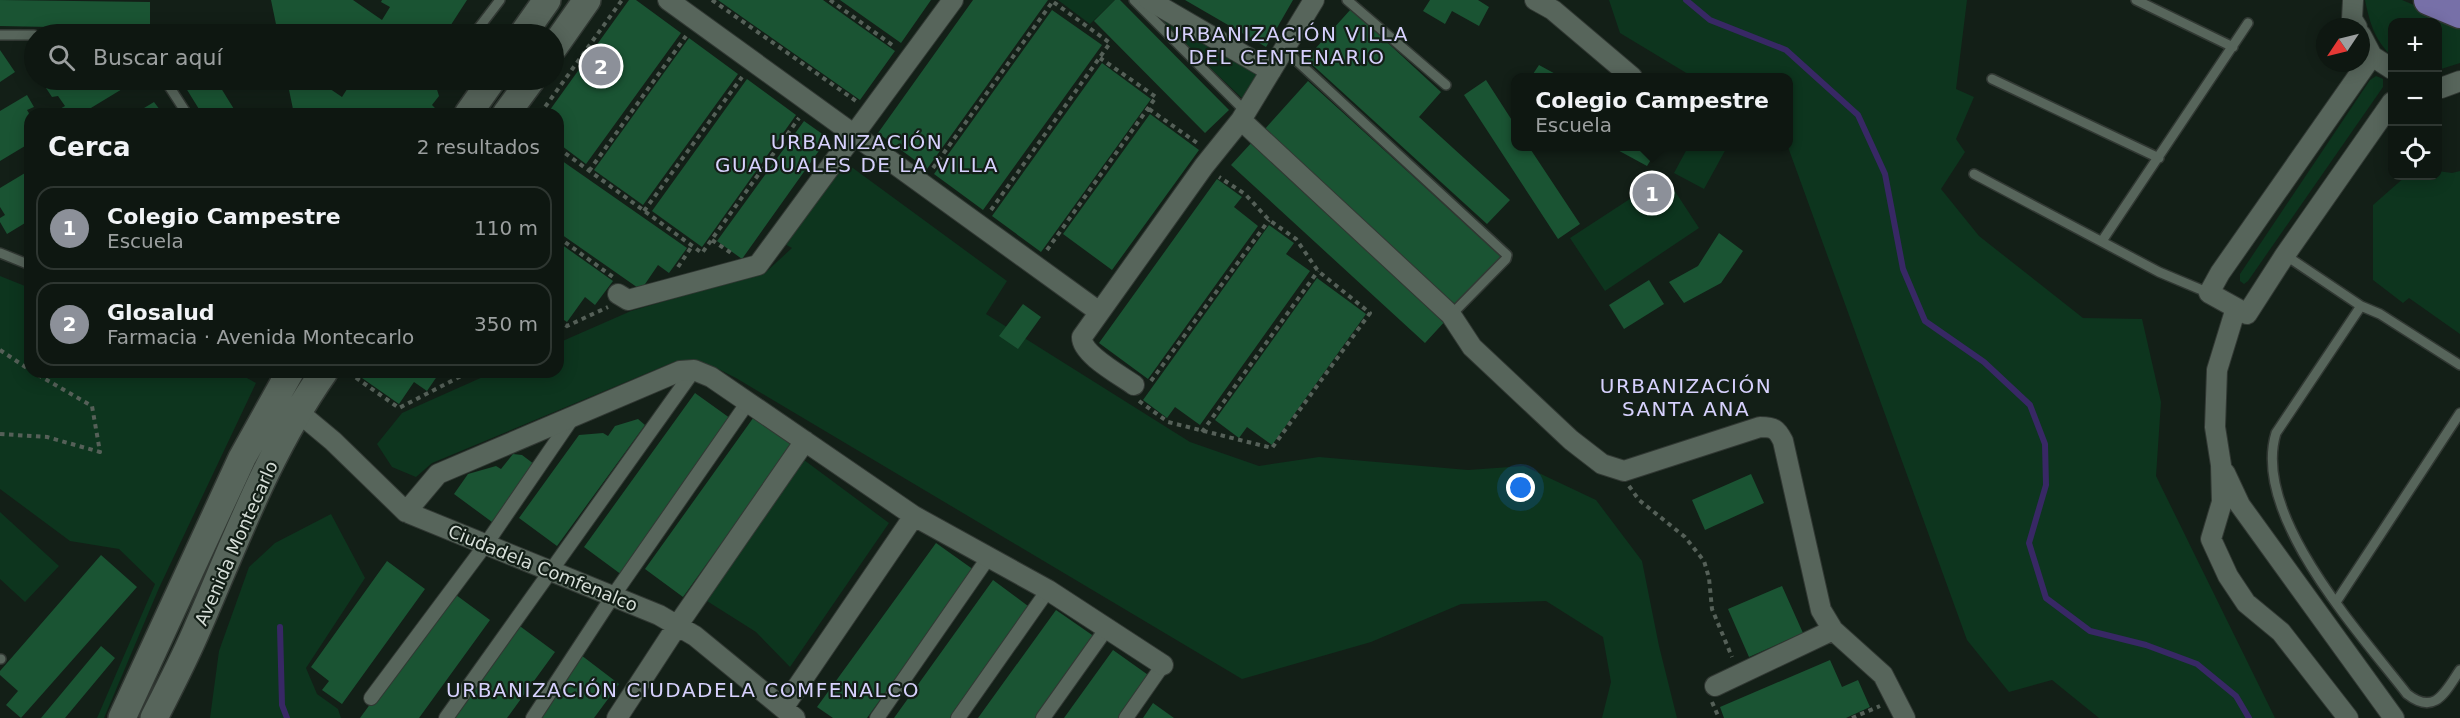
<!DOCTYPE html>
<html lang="es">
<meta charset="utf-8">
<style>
body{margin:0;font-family:"DejaVu Sans",sans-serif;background:#1c241f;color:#f1f3f6}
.controls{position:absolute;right:18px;top:18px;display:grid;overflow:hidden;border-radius:12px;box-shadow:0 3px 15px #0003}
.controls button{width:54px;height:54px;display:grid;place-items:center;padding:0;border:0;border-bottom:2px solid #2e3631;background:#0e1711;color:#f1f3f6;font:30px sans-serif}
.compass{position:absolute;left:2316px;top:18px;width:54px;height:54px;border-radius:50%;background:#0e1711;box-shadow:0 3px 15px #0003;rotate:235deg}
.you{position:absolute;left:1521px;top:488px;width:21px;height:21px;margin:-15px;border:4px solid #fff;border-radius:50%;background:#1a73e8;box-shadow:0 0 0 9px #1a73e833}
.badge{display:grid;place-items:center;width:39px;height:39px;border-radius:50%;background:#8c9099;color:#fff;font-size:20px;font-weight:700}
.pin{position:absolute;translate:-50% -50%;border:3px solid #fff;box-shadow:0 2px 6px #0006}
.popup{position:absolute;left:1511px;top:73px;width:282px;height:78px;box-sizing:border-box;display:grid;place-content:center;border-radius:12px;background:#0e1711;filter:drop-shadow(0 2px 4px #0005);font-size:20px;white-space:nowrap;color:#9b9f9f}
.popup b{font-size:22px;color:#f1f3f6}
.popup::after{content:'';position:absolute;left:50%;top:100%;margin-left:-12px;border:12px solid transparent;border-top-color:#0e1711}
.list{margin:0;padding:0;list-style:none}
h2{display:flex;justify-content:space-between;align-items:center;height:78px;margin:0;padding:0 24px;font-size:26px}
h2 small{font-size:20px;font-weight:400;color:#9b9f9f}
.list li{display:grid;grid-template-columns:39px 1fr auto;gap:18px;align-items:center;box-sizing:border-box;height:84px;margin:0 12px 12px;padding:0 12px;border:2px solid #2e3631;border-radius:18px}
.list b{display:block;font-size:22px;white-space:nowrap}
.list p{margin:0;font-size:20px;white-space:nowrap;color:#9b9f9f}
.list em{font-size:20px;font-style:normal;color:#9b9f9f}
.icon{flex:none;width:33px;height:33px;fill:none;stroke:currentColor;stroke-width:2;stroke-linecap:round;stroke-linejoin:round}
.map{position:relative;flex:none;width:2460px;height:718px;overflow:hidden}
.search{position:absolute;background:#0e1711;box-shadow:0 3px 15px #0003;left:24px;top:24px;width:540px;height:66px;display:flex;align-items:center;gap:15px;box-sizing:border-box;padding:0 21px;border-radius:33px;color:#9b9f9f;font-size:22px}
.panel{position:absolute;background:#0e1711;box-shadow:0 3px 15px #0003;left:24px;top:108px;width:540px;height:270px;border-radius:18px}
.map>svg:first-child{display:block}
.green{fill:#0d351e}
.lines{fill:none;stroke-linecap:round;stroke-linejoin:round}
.stream{stroke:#382865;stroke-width:6}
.building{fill:#1a5433}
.service-casing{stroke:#313833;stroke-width:12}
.pedestrian-casing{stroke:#313833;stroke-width:16}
.minor-casing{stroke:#313833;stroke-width:22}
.secondary-casing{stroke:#313833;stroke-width:30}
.primary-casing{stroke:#313833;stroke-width:33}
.path{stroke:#556058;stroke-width:4;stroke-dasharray:4.5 4.5;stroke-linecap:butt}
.service{stroke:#57655b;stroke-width:9}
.pedestrian{stroke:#57655b;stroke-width:14}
.minor{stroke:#57655b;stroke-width:20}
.secondary{stroke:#57655b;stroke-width:27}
.primary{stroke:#7770a8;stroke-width:30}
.labels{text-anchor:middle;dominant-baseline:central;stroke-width:4.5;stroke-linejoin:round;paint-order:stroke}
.street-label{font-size:18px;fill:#d7dfd9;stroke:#131f17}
.neighbourhood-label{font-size:20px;letter-spacing:1.5px;fill:#d7d1fd;stroke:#131f17}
</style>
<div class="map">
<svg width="2460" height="718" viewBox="0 0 2460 718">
<rect width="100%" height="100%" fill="#131f17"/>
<path class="green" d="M1058 0H1115L1090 24Z
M1609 0H1967L1956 89 1974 97 1956 139 1965 152 1941 189 1979 236 2083 318 2142 319 2161 402 2156 476 2275 718H2099L2052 680 2009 692 1967 640 1788 147V77H1693L1620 33Z
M2365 0H2402L2460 24V63L2438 70V22H2392V57C2374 38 2370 24 2365 0Z
M1163 18 1258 75 1243 99 1161 21Z
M2376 76 2383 79V87L2248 281 2244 284 2240 281V274L2370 80Z
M1688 147H1727L1704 189 1674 173Z
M842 160 1007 281 986 314 1190 442 1259 466 1319 457 1468 470 1524 466 1596 500 1642 561 1659 646 1677 718H1602L1611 682 1603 637 1546 601 1461 604 1371 642 1242 679 736 378C714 366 701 360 676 361L432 463 416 477 392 467 377 444 402 413 494 372H558V343L631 311 766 272 792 248 781 242Z
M2438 171 2452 173 2460 171V334L2409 298 2403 303 2373 280V205L2406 176H2438Z
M1665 176 1699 228 1605 291 1570 238Z
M0 276 30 288V372H236L256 383 159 588 104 718H97L155 584 119 549 70 541 0 489Z
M800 457 889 523 790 667 756 632 707 601Z
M0 512 59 566 25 602 0 579Z
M331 514 365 578 306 668 317 694 338 709 341 718H210L219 651 249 567 275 543Z"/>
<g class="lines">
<path class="stream" d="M1686 0 1710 20 1786 50 1858 115 1885 174 1903 269 1925 321 1984 362 2030 405 2045 444 2046 485 2029 543 2046 598 2090 631 2146 645 2197 664 2236 696 2249 718
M280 627 282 705 287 718"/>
</g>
<path class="building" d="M0 0 150 2V29L0 26Z
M271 0H353L382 20 390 7 381 2 382 0H467L445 34H278Z
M629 0H636L681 33 586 164 558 143V114H547Z
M718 0H823L895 51 860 100Z
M840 0H931L901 43Z
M973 0H1048L927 169 878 133Z
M1115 0H1120L1229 110 1205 133 1094 21Z
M1185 0H1293L1266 47Z
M1430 0H1478L1489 7 1479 26 1452 11 1445 24 1423 11Z
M1351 9 1441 92 1419 117 1510 200 1487 224 1306 59Z
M1052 10 1102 45 983 210 934 174Z
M169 24 173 30 182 24 188 34H164L161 29Z
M689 38 738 74 643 205 594 170Z
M0 50 15 72 0 82Z
M1102 63 1151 99 1041 252 992 216Z
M1539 65 1561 77H1531Z
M747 79 796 115 702 247 652 211Z
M60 80H137L81 114H60L58 110 65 106 58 96 52 97 46 88Z
M181 80H216L237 114H202Z
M317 80 342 97 349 86 339 80H434L439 96 432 105 435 108 431 114H294L288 85Z
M1486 80 1515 125V147H1529L1580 224 1558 239 1464 95Z
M1308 81 1503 258 1458 307 1264 130Z
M27 95 34 107 27 110 30 115V143L0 161V111Z
M154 102 160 110 154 114H134Z
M1150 114 1199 150 1112 270 1063 234Z
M804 121 828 138 742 259 717 241Z
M1253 141 1448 318 1425 343 1231 165Z
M1612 147H1659L1647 166Z
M558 158 687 248 669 273 658 265 641 290 558 232Z
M30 170V220L7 234 0 222V218L5 215 0 207V188Z
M1217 179 1242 197 1234 207 1258 226 1148 379 1099 343Z
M1269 225 1294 243 1286 254 1310 271 1200 425 1175 407 1167 418 1143 400Z
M1719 233 1743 251 1721 283 1684 303 1669 282 1698 266Z
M558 242 613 281 595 305 585 297 567 322 558 316Z
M1317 278 1366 314 1272 445 1247 427 1239 438 1215 420Z
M1649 280 1664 304 1624 329 1609 305Z
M1023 304 1041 317 1018 349 999 336Z
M366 372H440L427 391 414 382 399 404 362 378Z
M695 393 734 421 622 575 584 547Z
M756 414 794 442 683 597 645 569Z
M638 419 645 425 557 546 519 518 579 435 603 433 608 436 615 426Z
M513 454 522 455 534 464 492 522 454 494 468 474 496 466 501 469Z
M1751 474 1764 503 1705 530 1692 500Z
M936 543 974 570 867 718H833L817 707Z
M101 555 137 587 21 718 6 705 18 691 0 675V671Z
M387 561 425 589 342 704 322 690 329 681 311 667Z
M993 580 1032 609 952 718H894Z
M1782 586 1803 633 1749 657 1728 609Z
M452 592 490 620 419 718H360Z
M1056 610 1095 637 1037 718H978Z
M517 624 555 652 507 718H449Z
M101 646 115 658 65 718H41Z
M1113 650 1151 677 1122 718H1064Z
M581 655 619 684 594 718H536Z
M1830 660 1842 687 1858 680 1870 707 1846 718H1724L1720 707Z
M1153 703 1174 718H1143Z"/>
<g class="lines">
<g class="service-casing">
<path id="service" d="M1134 0 1246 112
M1347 0 1446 85
M2136 0 2233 47
M474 34 500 0
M0 35H34
M1284 49 1507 255 1506 259 1451 315
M1992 79 2159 158
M165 80 187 114
M1974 174 2159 272 2209 293
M2102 241 2248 23
M0 253 30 265
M2285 255 2361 306 2380 314 2460 365
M2361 306 2276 433C2251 515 2359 632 2407 694 2435 716 2445 692 2460 670
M2336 602 2460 413
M0 659H1"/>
</g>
<g class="pedestrian-casing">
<path id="pedestrian" d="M371 698 486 544 573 417
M446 718 694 370
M533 718 613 596 748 402
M877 718 988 558
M958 718 1048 590
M1043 718 1107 628
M1126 718 1163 665"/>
</g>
<g class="minor-casing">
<path id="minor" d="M668 0 1098 311
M1149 0 1271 71
M1535 0 1553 10 1632 77
M2353 0 2352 19 2357 27
M2361 35 2372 56 2392 69
M2372 56 2220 273 2209 293 2247 314 2285 255 2392 102
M2438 87 2441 88 2460 81
M1241 120 1451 315 1472 347 1571 440 1602 464 1624 471 1760 427C1774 427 1777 429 1783 441L1821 610 1833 630 1883 675 1905 718
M618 294 628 300 758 265 953 0
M2236 308 2217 370 2215 427 2221 465 2222 502 2211 539 2228 576 2246 603 2281 632 2348 718
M1134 385C1120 375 1081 354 1082 337L1204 166 1241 120 1314 0
M297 411 333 441 406 512 659 615 695 636 795 718
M2225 473 2240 505 2394 718
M406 512 438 474 680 371 694 370 711 377 914 516 1048 590 1163 665
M1715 686 1833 630
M783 708 914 516
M617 718 677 626 805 441"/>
</g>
<g class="secondary-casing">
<path id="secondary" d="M523 34 547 0
M554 47 587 0
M468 114 492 80
M506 114 531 80
M122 718 242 458 290 372
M154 718C169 688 185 658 198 627 236 540 269 450 324 372"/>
</g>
<g class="primary-casing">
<path id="primary" d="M2429 0 2460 13"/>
</g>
<path class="path" d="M712 0 856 101
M830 0 895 47
M1149 109 1200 145
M540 114 622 0
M558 148 702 253 799 118
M933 168 1053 1
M589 171 686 36
M991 210 1110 43 1052 1
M644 211 742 77
M558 237 613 277
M712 240 731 253
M1047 250 1156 97 1100 58
M678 267 692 246
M558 320 567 326 608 307
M558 331 567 326
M0 350 30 370
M355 372 352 375 399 408 469 372
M1151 381 1269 220
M1139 401 1168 422 1272 448 1370 313 1318 271 1296 239 1269 220 1245 194 1219 177
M1202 432 1318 271
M0 434 47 437 100 452 92 406 33 372
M1629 486 1639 500 1685 537 1704 561 1709 578 1712 609 1732 657
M1712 702 1719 718
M1852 718 1880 706"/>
<use href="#service" class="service"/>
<use href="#pedestrian" class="pedestrian"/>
<use href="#minor" class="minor"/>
<use href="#secondary" class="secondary"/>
<use href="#primary" class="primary"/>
</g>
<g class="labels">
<g class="street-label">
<text transform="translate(236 543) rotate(-66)">Avenida Montecarlo</text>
<text transform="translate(543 568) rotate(22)">Ciudadela Comfenalco</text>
</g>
<g class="neighbourhood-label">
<text x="1287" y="34">URBANIZACIÓN VILLA<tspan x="1287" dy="23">DEL CENTENARIO</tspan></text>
<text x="857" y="142">URBANIZACIÓN<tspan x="857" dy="23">GUADUALES DE LA VILLA</tspan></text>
<text x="1686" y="386">URBANIZACIÓN<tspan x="1686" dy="23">SANTA ANA</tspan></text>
<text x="683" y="690">URBANIZACIÓN CIUDADELA COMFENALCO</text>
</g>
</g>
</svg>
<div class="controls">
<button>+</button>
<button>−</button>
<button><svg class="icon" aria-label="locate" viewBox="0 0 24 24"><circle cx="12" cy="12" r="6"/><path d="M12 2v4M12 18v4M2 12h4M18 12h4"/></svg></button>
</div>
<svg class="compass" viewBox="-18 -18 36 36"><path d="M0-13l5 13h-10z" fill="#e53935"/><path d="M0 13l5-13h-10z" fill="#9b9f9f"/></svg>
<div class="you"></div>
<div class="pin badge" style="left:1652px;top:193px">1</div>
<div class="popup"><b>Colegio Campestre</b>Escuela</div>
<div class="pin badge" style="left:601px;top:66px">2</div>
<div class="search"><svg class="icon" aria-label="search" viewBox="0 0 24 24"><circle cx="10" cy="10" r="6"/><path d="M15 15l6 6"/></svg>Buscar aquí</div>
<section class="panel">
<h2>Cerca<small>2 resultados</small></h2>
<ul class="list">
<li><span class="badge">1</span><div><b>Colegio Campestre</b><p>Escuela</p></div><em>110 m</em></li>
<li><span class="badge">2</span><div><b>Glosalud</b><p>Farmacia · Avenida Montecarlo</p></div><em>350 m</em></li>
</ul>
</section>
</div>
